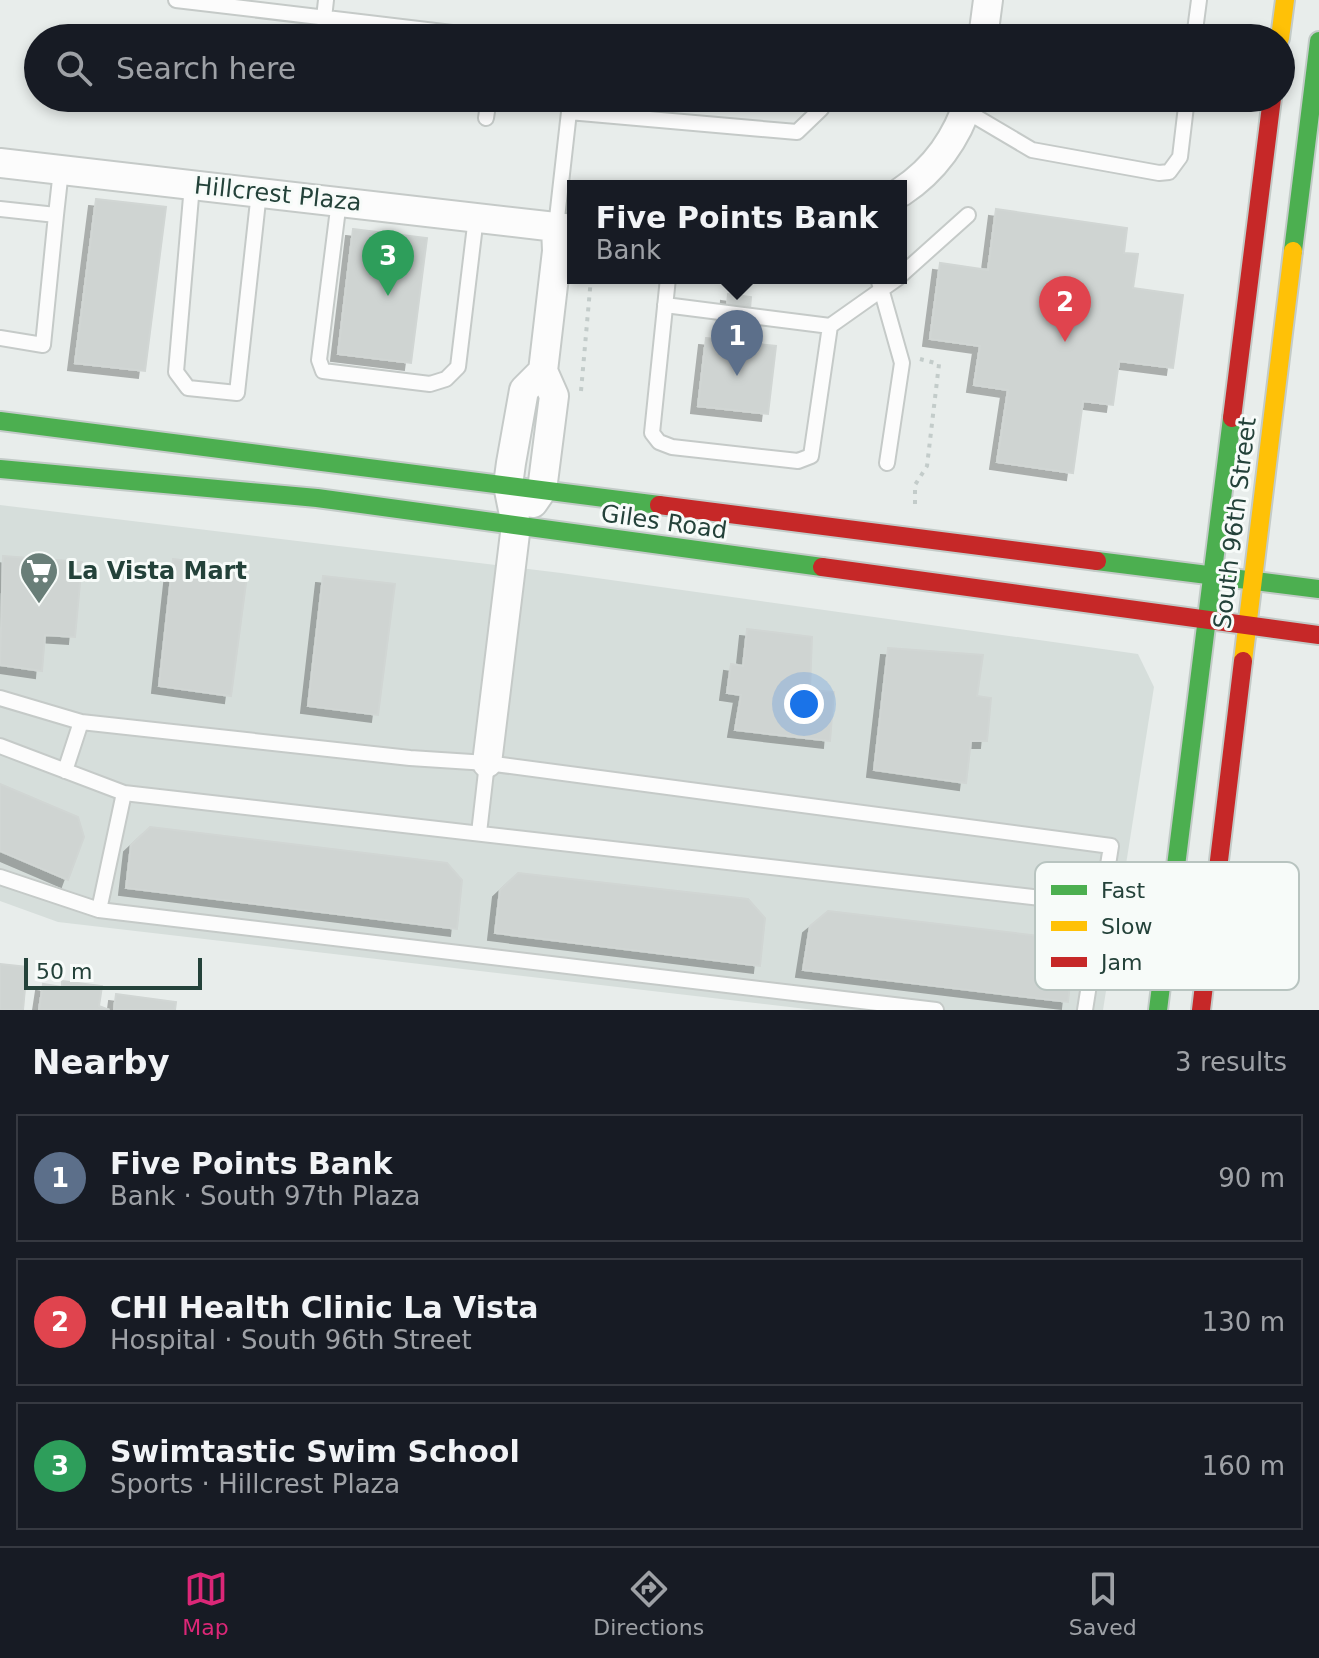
<!DOCTYPE html>
<meta charset="utf-8">
<style>
body{margin:0;font-family:"DejaVu Sans",sans-serif;background:#20242c;color:#f1f3f6}
.scale{position:absolute;left:24px;bottom:20px;width:178px;box-sizing:border-box;padding-left:8px;border:4px solid #24423a;border-top:0;font-size:22px;line-height:28px;white-space:nowrap;color:#24423a;-webkit-text-stroke:6px #f7fbf9;paint-order:stroke}
.you{position:absolute;left:804px;top:704px;width:28px;height:28px;margin:-20px;border:6px solid #fff;border-radius:50%;background:#1a73e8;box-shadow:0 0 0 12px #1a73e833}
.badge{display:grid;place-items:center;width:52px;height:52px;border-radius:50%;background:#db2777;color:#fff;font-size:26px;font-weight:700}
.pin{position:absolute;translate:-50% -66px;filter:drop-shadow(0 2px 4px #0008)}
.pin::after{content:'';position:absolute;top:42px;width:28px;height:24px;background:inherit;clip-path:polygon(0 0,100% 0,50% 100%)}
.popup{position:absolute;left:567px;top:180px;width:340px;height:104px;box-sizing:border-box;display:grid;place-content:center;border-radius:0px;background:#171b24;filter:drop-shadow(0 2px 6px #0005);font-size:26px;white-space:nowrap;color:#9ea1a6}
.popup b{font-size:30px;color:#f1f3f6}
.popup::after{content:'';position:absolute;left:50%;top:100%;margin-left:-16px;border:16px solid transparent;border-top-color:#171b24}
.list{margin:0;padding:0;list-style:none}
h2{display:flex;justify-content:space-between;align-items:center;height:104px;margin:0;padding:0 32px;font-size:34px}
h2 small{font-size:26px;font-weight:400;color:#9ea1a6}
.list li{display:grid;grid-template-columns:52px 1fr auto;gap:24px;align-items:center;box-sizing:border-box;height:128px;margin:0 16px 16px;padding:0 16px;border:2px solid #363941;border-radius:0px}
.list b{display:block;font-size:30px;white-space:nowrap}
.list p{margin:0;font-size:26px;white-space:nowrap;color:#9ea1a6}
.list em{font-size:26px;font-style:normal;color:#9ea1a6}
.icon{flex:none;width:44px;height:44px;fill:none;stroke:currentColor;stroke-width:2;stroke-linecap:round;stroke-linejoin:round}
.map{position:relative;flex:none;width:1319px;height:1010px;overflow:hidden}
.search{position:absolute;background:#171b24;box-shadow:0 4px 12px #0003;left:24px;right:24px;top:24px;height:88px;display:flex;align-items:center;gap:20px;box-sizing:border-box;padding:0 28px;border-radius:44px;color:#9ea1a6;font-size:30px}
.sheet{height:536px;background:#171b24}
nav{display:flex;justify-content:space-around;align-items:center;box-sizing:border-box;height:112px;border-top:2px solid #363941;background:#171b24;font-size:22px;color:#9ea1a6}
nav a{display:grid;justify-items:center;gap:4px}
nav .on{color:#db2777}
.map>svg:first-child{display:block}
.built{fill:#d6dedb}
.building{fill:#cfd4d2;stroke:#d1d6d4;stroke-width:2;filter:url(#shadow)}
.lines{fill:none;stroke-linecap:round;stroke-linejoin:round}
.lane-casing{stroke:#c5cac8;stroke-width:18}
.street-casing{stroke:#c5cac8;stroke-width:32}
.fast-casing{stroke:#c3cbc8;stroke-width:22}
.slow-casing{stroke:#c3cbc8;stroke-width:22}
.jam-casing{stroke:#c3cbc8;stroke-width:22}
.path{stroke:#c3ccca;stroke-width:4;stroke-dasharray:4 6;stroke-linecap:butt}
.lane{stroke:#fcfcfc;stroke-width:14}
.street{stroke:#fcfcfc;stroke-width:28}
.fast{stroke:#4caf50;stroke-width:18}
.slow{stroke:#ffc107;stroke-width:18}
.jam{stroke:#c62828;stroke-width:18}
.labels{text-anchor:middle;dominant-baseline:central;stroke-width:6;stroke-linejoin:round;paint-order:stroke}
.street-label{font-size:24px;fill:#24423a;stroke:#f7fbf9}
.poi-label{font-size:24px;font-weight:bold;fill:#24423a;stroke:#f7fbf9;text-anchor:start}
.key{fill:#f7fbf9;stroke:#b8c4c0;stroke-width:2}
.key-label{font-size:22px;fill:#24423a}
</style>
<div class="map">
<svg width="1319" height="1010" viewBox="0 0 1319 1010">
<defs>
<filter id="shadow"><feDropShadow dx="-7" dy="7" stdDeviation="0" flood-color="#0004"/></filter>
</defs>
<rect width="100%" height="100%" fill="#e8edeb"/>
<path class="built" d="M0 505 561 573 1138 654 1154 687 1103 1010H815L58 922 0 901Z"/>
<path class="building" d="M96 199 166 207 145 371 75 363Z
M996 209 1127 228 1124 253 1138 254 1133 288 1183 295 1173 368 1119 361 1113 405 1083 401 1073 473 997 462 1008 390 974 385 980 346 930 339 940 263 988 270Z
M353 229 427 238 411 363 338 354Z
M728 294 751 297 747 344 724 341Z
M706 338 776 346 768 414 698 406Z
M3 556 82 562 75 637 45 635 42 671 0 665Z
M173 559 248 568 231 696 159 686Z
M323 576 395 584 378 715 308 706Z
M747 629 812 637 810 690 834 692 830 741 735 730 741 695 727 693 731 664 743 666Z
M888 648 983 655 977 696 991 698 987 741H971L966 783 874 770Z
M0 784 78 817 84 837 68 880 0 851Z
M150 827 447 863 462 880 457 929 126 888 131 845Z
M518 873 748 899 765 918 760 966 495 933 500 890Z
M828 911 1057 938 1073 957 1068 1002 803 970 810 926Z
M0 964 27 967 23 1010H0Z
M62 981 102 986 99 1006 109 1010H39L43 984 62 987Z
M116 994 176 1002 175 1010H114Z"/>
<g class="lines">
<g class="lane-casing">
<path id="lane" d="M176 0 494 38
M324 18 326 0
M1194 38 1199 0
M571 98 569 112 797 132 821 109V98
M966 111 1032 150 1159 173 1169 172 1180 157 1187 98
M486 118 489 98
M192 185 176 372 188 388 237 393 259 192
M339 201 319 360 323 371 430 384 446 379 458 367 476 217
M0 209 56 215 61 170
M556 227 569 112
M901 275 968 215
M668 278 652 433 659 442 672 447 798 461 811 456 830 326
M878 278 902 363 887 463
M665 305 830 326 898 278
M0 338 43 345 56 215
M0 698 81 722 410 758 487 763 1111 846 1085 1010
M0 746 124 793 1102 905
M65 771 81 722
M479 833 487 763
M0 877 99 910 936 1010
M99 910 124 793"/>
</g>
<g class="street-casing">
<path id="street" d="M983 38 988 0
M0 163 573 229
M901 192C936 169 957 138 970 98
M533 503 542 490 554 396 543 371 557 251 556 227
M487 763 516 525 508 485 511 463 524 390 543 371"/>
</g>
<g class="fast-casing">
<path id="fast" d="M1293 251 1319 41
M0 421 659 505
M0 469 317 498 822 567
M1097 561 1319 589
M1158 1010 1232 418"/>
</g>
<g class="slow-casing">
<path id="slow" d="M1280 38 1285 0
M1243 661 1293 251"/>
</g>
<g class="jam-casing">
<path id="jam" d="M1232 418 1272 98
M659 505 1097 561
M822 567 1319 635
M1201 1010 1243 661"/>
</g>
<path class="path" d="M581 391 591 278
M915 504V485L927 466 939 364 920 359"/>
<use href="#lane" class="lane"/>
<use href="#street" class="street"/>
<use href="#fast" class="fast"/>
<use href="#slow" class="slow"/>
<use href="#jam" class="jam"/>
</g>
<defs>
<g id="supermarket-pin" transform="scale(2)"><path d="M0 17L-7.5 6A9.5 9.5 0 1 1 7.5 6Z" fill="#697e78" stroke="#f7fbf9"/><path d="M-6-5.5h2.5l.6 2H6L4.5 2H-2.5L-4.4-4H-6ZM-1.5 3.2a1.3 1.3 0 1 0 .1 0ZM3 3.2a1.3 1.3 0 1 0 .1 0Z" fill="#fff"/></g>
</defs>
<g fill-rule="evenodd">
<use href="#supermarket-pin" x="39" y="571"/>
</g>
<g class="labels">
<g class="street-label">
<text transform="translate(278 194) rotate(6)">Hillcrest Plaza</text>
<text transform="translate(664 522) rotate(8)">Giles Road</text>
<text transform="translate(1235 523) rotate(-83)">South 96th Street</text>
</g>
<g class="poi-label">
<text x="67" y="571">La Vista Mart</text>
</g>
</g>
<rect x="1035" y="862" width="264" height="128" rx="12" class="key"/>
<rect x="1051" y="885" width="36" height="10" fill="#4caf50"/>
<rect x="1051" y="921" width="36" height="10" fill="#ffc107"/>
<rect x="1051" y="957" width="36" height="10" fill="#c62828"/>
<g class="key-label">
<text x="1101" y="898">Fast</text>
<text x="1101" y="934">Slow</text>
<text x="1101" y="970">Jam</text>
</g>
</svg>
<div class="scale">50 m</div>
<div class="you"></div>
<div class="pin badge" style="left:737px;top:376px;background:#5c6f8a">1</div>
<div class="popup"><b>Five Points Bank</b>Bank</div>
<div class="pin badge" style="left:1065px;top:342px;background:#e0444e">2</div>
<div class="pin badge" style="left:388px;top:296px;background:#2e9e5b">3</div>
<div class="search"><svg class="icon" aria-label="search" viewBox="0 0 24 24"><circle cx="10" cy="10" r="6"/><path d="M15 15l6 6"/></svg>Search here</div>
</div>
<section class="sheet">
<h2>Nearby<small>3 results</small></h2>
<ul class="list">
<li><span class="badge" style="background:#5c6f8a">1</span><div><b>Five Points Bank</b><p>Bank · South 97th Plaza</p></div><em>90 m</em></li>
<li><span class="badge" style="background:#e0444e">2</span><div><b>CHI Health Clinic La Vista</b><p>Hospital · South 96th Street</p></div><em>130 m</em></li>
<li><span class="badge" style="background:#2e9e5b">3</span><div><b>Swimtastic Swim School</b><p>Sports · Hillcrest Plaza</p></div><em>160 m</em></li>
</ul>
</section>
<nav>
<a class="on"><svg class="icon" aria-label="map" viewBox="0 0 24 24"><path d="M3 6l6-2 6 2 6-2v14l-6 2-6-2-6 2zM9 4v14M15 6v14"/></svg>Map</a>
<a><svg class="icon" aria-label="directions" viewBox="0 0 24 24"><path d="M12 3l9 9-9 9-9-9zM9 14v-3h6M13 9l2 2-2 2"/></svg>Directions</a>
<a><svg class="icon" aria-label="saved" viewBox="0 0 24 24"><path d="M7 4h10v16l-5-4-5 4z"/></svg>Saved</a>
</nav>
